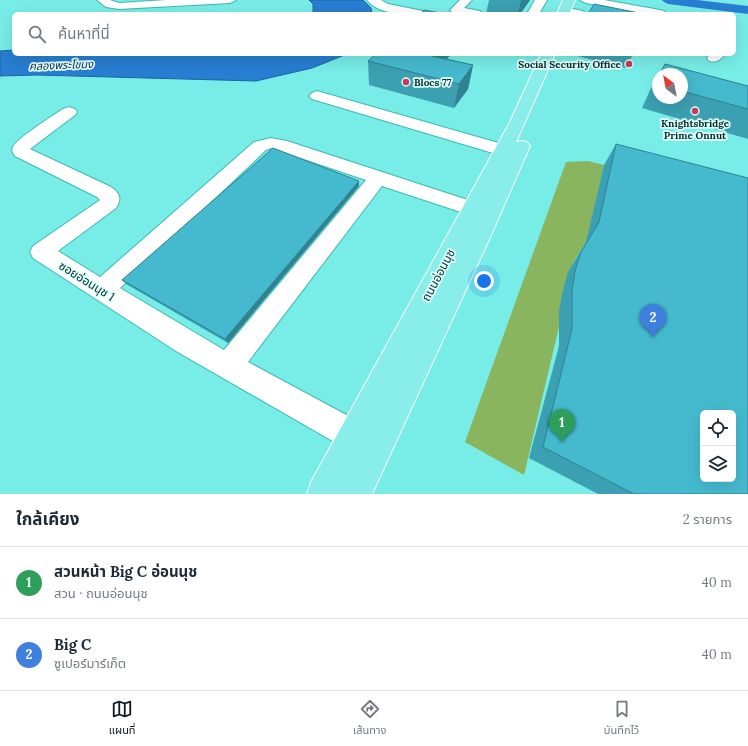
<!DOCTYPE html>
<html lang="th">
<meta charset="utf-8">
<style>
body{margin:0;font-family:Lora,"Noto Sans Thai",serif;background:#f2f2f3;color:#1f2937}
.controls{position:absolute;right:12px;bottom:12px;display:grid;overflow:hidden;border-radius:6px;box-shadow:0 4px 16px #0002}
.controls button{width:36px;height:36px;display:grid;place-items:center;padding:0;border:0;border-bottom:1px solid #e0e1e3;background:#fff;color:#1f2937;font:20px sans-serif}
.compass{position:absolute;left:652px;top:68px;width:36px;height:36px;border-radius:50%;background:#fff;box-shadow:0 4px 16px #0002;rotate:328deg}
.you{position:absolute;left:484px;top:281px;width:14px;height:14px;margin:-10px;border:3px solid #fff;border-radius:50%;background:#1a73e8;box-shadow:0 0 0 6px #1a73e833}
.badge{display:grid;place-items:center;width:26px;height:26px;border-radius:50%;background:#111827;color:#fff;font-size:13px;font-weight:700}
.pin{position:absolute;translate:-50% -33px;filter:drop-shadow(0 1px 2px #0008)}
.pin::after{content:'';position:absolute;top:21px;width:14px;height:12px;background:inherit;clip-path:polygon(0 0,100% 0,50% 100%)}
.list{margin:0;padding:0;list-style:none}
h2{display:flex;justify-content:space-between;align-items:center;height:52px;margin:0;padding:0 16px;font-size:17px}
h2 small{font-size:13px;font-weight:400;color:#747a83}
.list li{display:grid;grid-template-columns:26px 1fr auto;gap:12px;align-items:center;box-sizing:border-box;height:72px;padding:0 16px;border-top:1px solid #e0e1e3}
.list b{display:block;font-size:15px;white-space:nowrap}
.list p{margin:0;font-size:13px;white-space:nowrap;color:#747a83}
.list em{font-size:13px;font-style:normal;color:#747a83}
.icon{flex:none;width:22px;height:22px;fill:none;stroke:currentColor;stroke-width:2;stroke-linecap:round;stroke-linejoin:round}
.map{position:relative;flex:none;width:748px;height:494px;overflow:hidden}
.search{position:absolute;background:#fff;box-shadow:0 4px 16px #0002;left:12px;right:12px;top:12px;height:44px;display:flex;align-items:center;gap:10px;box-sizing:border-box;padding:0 14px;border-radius:6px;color:#747a83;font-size:15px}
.sheet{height:196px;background:#fff}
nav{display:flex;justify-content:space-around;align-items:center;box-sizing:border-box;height:56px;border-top:1px solid #e0e1e3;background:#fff;font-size:11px;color:#747a83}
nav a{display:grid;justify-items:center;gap:2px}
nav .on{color:#111827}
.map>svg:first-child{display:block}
.green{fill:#88b55e}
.water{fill:#287ed2;stroke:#1d65a0}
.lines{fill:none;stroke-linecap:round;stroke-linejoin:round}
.canal{fill:#287ed2;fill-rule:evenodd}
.minor-casing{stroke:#3db9b4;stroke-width:2}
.major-casing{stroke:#fff;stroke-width:2}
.minor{fill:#fff;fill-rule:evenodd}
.major{fill:#89eeea;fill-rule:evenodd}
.wall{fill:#3ba0b2}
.shaded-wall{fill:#308291}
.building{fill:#45bacf;stroke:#308291;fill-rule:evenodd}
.poi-dot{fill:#c93a5b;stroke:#e0fefc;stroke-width:1.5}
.labels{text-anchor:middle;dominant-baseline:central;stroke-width:3.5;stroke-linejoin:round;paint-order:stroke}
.far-poi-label{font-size:10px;font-weight:bold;fill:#042c2a;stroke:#e0fefc;text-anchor:end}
.far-water-label{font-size:11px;font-style:italic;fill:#0c2e50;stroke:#e0fefc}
.street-label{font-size:12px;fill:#042c2a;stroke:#e0fefc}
</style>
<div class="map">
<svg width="748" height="494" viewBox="0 0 748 494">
<rect width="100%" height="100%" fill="#78ede7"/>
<path class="green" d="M588 161 604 165 587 240 573 263 563 290 559 327 524 475 465 442 566 162Z"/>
<path class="water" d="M309 0H363L371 8 372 14H313V4Z
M14 50V54H347L312 68 256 81 37 75 0 76V51Z"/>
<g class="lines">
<path class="canal" d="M662 0H697L748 6V14L668 4 664 2Z"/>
<g class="minor-casing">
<path id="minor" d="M97 0H110L119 3 167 0H236L230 3 119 9 106 7Z
M367 0H381L388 4 423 11 425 14C407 14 380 16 367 0Z
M460 0H472L464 8 480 11 482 14 452 12 450 10Z
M535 0H547L539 14H527Z
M580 0H604L660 10 664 11 666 14H642L586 3Z
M573 9 583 11 585 14H568L569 11Z
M710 54H725C720 60 717 63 709 61L707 58Z
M317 91 509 146 512 150 509 154 503 156 312 99 309 96 312 93Z
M69 107 75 109 77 112 75 115 30 149 111 187C120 193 122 199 116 208L58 251 100 277 254 142 271 138 287 141 480 204 483 209 480 214 473 216 382 186 248 362 365 425 369 436 365 447 354 451 343 447 176 351 33 258 30 252 33 246 100 200 97 197 15 156C13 153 11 151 13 147 16 139 54 115 63 109ZM271 148 366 180 224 350 120 288 266 150Z"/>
</g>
<g class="major-casing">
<path id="major" d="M563 0H575L569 14H557Z
M541 54H555L516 142 521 141 527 142 530 146 492 233 372 494H307L311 482 510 122Z"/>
</g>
<use href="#minor" class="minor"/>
<use href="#major" class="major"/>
</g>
<path class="wall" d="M489 0H530L520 14H486Z
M376 54H451L447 59 473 65 468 89 454 108 369 85 368 61Z
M577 54H633L626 68 577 56Z
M665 64 748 86V139L642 108 651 88 658 76V98H682V74H659Z
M616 144 748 494H598L529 458 559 346V310L563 290 568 272 586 242 604 165Z
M359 181V186L228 343 126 284 122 280Z"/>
<path class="shaded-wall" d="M521 0H530L520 14H518Z
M434 54H451L431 77 432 56Z
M473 65 468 89 454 108 459 84Z
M359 181V186L228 343 225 339Z"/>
<path class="building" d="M594 4 644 14H588Z
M424 10 446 14H420Z
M376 54H434L432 56 473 65 459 84 368 61Z
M665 64 748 86V109L682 91V74H660Z
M658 79V84H656Z
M616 144 748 178V494H634L543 447 572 329V291L575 271 581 252 599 222ZM703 413H733V479H703Z
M273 148 359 181 225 339 122 280Z"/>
<g class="poi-dot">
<circle cx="629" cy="64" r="4"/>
<circle cx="406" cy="82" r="4"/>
<circle cx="695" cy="111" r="4"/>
</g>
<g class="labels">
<g class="far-poi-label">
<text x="621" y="64">Social Security Office</text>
<text x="414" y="82" text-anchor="start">Blocs 77</text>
<text x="695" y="123" text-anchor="middle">Knightsbridge<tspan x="695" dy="12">Prime Onnut</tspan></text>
</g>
<g class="far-water-label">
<text transform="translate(61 65) rotate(-2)">คลองพระโขนง</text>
</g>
<g class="street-label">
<text transform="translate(438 275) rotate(-62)">ถนนอ่อนนุช</text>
<text transform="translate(87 281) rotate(32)">ซอยอ่อนนุช 1</text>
</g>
</g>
</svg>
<div class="controls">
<button><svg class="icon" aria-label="locate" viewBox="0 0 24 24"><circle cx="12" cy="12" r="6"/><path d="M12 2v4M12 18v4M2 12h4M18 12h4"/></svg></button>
<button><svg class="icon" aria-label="layers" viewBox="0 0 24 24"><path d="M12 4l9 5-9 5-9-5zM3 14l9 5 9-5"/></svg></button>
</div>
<svg class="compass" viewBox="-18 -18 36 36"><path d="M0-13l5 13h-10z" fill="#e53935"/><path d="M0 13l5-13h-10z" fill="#747a83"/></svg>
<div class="you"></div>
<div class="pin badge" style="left:562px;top:442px;background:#2e9e5b">1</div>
<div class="pin badge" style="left:653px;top:337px;background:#3f7fe0">2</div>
<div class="search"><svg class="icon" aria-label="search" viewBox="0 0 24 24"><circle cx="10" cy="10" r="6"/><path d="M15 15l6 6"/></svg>ค้นหาที่นี่</div>
</div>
<section class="sheet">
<h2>ใกล้เคียง<small>2 รายการ</small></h2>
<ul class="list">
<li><span class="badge" style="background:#2e9e5b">1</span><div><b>สวนหน้า Big C อ่อนนุช</b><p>สวน · ถนนอ่อนนุช</p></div><em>40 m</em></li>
<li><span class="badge" style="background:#3f7fe0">2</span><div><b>Big C</b><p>ซูเปอร์มาร์เก็ต</p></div><em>40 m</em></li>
</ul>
</section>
<nav>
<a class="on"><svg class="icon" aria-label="map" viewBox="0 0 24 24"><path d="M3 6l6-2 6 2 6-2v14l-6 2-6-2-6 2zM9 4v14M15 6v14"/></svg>แผนที่</a>
<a><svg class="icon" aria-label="directions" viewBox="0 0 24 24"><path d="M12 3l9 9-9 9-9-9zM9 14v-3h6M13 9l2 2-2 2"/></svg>เส้นทาง</a>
<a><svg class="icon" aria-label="saved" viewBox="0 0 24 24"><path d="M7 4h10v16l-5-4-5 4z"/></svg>บันทึกไว้</a>
</nav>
